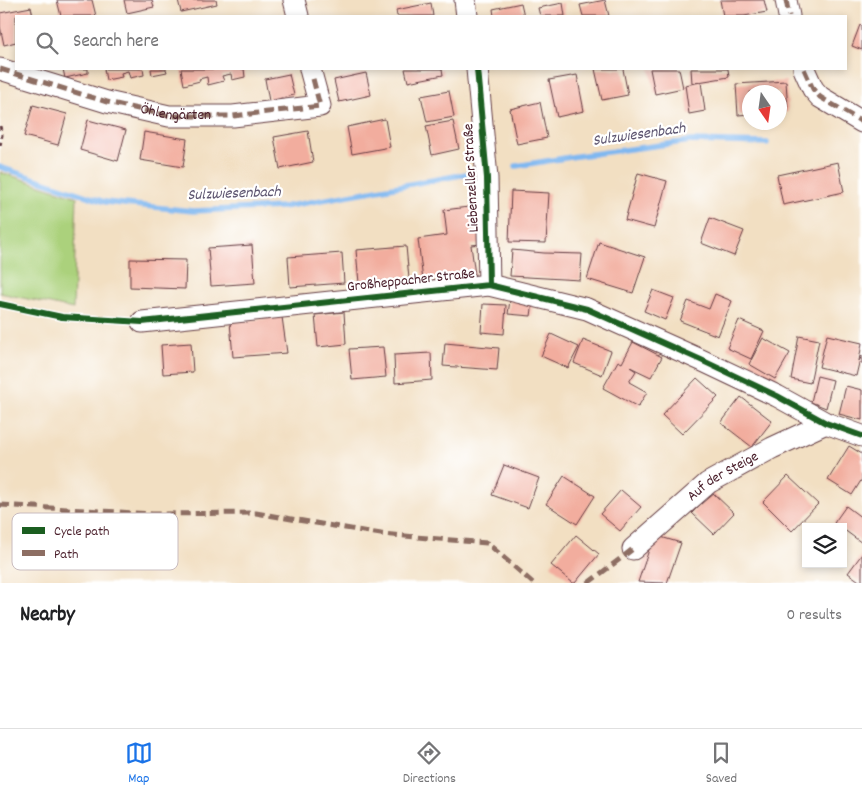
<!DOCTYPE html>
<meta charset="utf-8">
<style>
body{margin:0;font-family:Dekko,sans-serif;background:#f2f2f2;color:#202124}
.controls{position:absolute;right:15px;bottom:15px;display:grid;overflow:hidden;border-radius:0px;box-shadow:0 2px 8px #0003}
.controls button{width:45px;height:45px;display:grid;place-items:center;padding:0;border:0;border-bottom:1px solid #e0e0e0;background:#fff;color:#202124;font:25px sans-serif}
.compass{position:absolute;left:742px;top:85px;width:45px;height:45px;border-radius:50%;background:#fff;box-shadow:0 2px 8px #0003;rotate:167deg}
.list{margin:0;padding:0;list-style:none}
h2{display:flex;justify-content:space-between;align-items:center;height:65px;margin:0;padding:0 20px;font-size:21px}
h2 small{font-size:16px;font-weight:400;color:#757577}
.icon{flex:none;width:28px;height:28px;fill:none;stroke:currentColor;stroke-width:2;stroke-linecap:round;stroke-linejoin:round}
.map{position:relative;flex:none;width:862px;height:583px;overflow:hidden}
.search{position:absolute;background:#fff;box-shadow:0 2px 8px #0003;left:15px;right:15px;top:15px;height:55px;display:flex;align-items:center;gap:12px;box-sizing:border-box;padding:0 18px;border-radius:0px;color:#757577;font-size:19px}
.sheet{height:145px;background:#fff}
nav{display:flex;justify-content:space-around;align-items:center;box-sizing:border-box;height:70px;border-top:1px solid #e0e0e0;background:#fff;font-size:14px;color:#757577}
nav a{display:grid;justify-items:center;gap:2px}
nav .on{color:#1a73e8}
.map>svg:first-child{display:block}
.green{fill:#abd17b;stroke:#7a7853}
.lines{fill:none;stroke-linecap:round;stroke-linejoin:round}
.stream{stroke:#80b8f0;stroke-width:5.5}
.building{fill:#f2ad9e}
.minor-casing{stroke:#633c42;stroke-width:23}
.path{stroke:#633c42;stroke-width:3;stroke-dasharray:4 4;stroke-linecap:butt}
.minor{stroke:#fff;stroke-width:21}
.quiet{stroke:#8d6e63;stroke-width:5;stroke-dasharray:10 5;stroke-linecap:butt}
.cycleway-casing{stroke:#fff;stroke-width:9}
.cycleway{stroke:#1b5e20;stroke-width:6}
.labels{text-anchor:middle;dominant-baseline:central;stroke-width:4.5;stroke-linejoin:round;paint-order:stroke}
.street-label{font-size:15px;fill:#4a1f2b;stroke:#fff}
.water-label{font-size:16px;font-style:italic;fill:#5d5570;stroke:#fff}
.key{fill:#fff;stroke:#c9bcbf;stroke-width:1}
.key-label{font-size:14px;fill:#4a1f2b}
</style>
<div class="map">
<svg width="862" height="583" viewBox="0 0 862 583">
<rect width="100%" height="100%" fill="#fff"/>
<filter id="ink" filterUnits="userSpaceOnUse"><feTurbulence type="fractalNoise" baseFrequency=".02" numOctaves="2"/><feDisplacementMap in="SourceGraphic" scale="10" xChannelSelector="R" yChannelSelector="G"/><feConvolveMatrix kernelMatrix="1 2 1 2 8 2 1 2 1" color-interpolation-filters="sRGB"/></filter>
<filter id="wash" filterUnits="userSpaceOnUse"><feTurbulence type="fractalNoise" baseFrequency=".0096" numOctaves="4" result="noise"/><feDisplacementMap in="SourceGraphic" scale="20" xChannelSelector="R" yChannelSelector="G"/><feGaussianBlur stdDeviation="1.12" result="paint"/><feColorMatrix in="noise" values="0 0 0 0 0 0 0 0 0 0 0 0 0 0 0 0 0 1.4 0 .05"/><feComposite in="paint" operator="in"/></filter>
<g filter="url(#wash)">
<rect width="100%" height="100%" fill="#f2dfc2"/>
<path class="green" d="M0 172 77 197 73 309 0 293Z"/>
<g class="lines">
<path class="stream" d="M516 166 577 156 691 141 767 143
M0 167 105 202 193 211 283 207 472 173"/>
</g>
<g id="blocks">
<path class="building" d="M57 0H92L96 16H61Z
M124 0H152L154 7 127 13Z
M178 0H216L217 4 181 12Z
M605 0 609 16H583L580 5Z
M720 0H764L767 12 744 16H723Z
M431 3 433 16H397L396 10Z
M521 3 524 16H494L493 9Z
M563 3 565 16H540L538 8Z
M31 7 33 16H16V42L4 45 0 26V13Z
M860 25 862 26V50L852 46Z
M63 69H88V73L65 78Z
M104 69H143L144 75 130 78 128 71 121 73 122 77 106 80Z
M151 69H166L167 72 152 75Z
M181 69H244L245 77 232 80 231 74 222 76 224 81 208 85 207 77 199 79 200 81 184 85Z
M405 69H442L443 75 408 82Z
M595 69H623L628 95 602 100Z
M650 69H679L683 88 655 94Z
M691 69H728L729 77 692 83Z
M366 73 371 95 339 102 334 80Z
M289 74 294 95 269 101 265 79Z
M577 75 584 111 557 117 549 80Z
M786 81 788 112H780V92H750V114L738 115 736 84Z
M701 82 705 111 689 114 685 85Z
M449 91 454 117 427 122 421 96Z
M540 102 547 138 517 144 510 109Z
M33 105 67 114 58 145 24 136Z
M385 119 390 147 352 154 347 127Z
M88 120 126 130 118 161 80 150Z
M453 121 459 149 432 155 426 126Z
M308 131 313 162 280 169 274 137Z
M144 132 187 139 183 167 140 160Z
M838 162 844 192 783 205 777 175Z
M638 173 667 181 654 228 625 220Z
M511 191 549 193 546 243 509 242Z
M477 206 482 244 471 245 475 275 423 281 418 239 447 235 444 210Z
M710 218 744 231 734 256 701 243Z
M599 242 645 257 633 293 587 279Z
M252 245 255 283 211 286 208 248Z
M406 246 409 279 359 283 356 250Z
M512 250 544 253 582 254 580 280 510 276Z
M342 253 344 283 290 287 288 257Z
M130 259 186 260 185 289 130 287Z
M653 290 674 298 665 320 644 311Z
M715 294 732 301 718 336 680 321 688 301 709 309Z
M510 300 533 302 531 316 508 314Z
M483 304 506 305 504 334 481 332Z
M344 312 346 344 318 347 315 315Z
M282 317 287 353 233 357 230 322Z
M739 320 764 331 751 359 727 348Z
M551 334 579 347 568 368 541 356Z
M827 335 862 343 859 361 862 356V363H859L856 376 819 367Z
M799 336 819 340 810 383 791 379Z
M763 338 790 353 775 379 749 364Z
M583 340 611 351 602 375 574 363Z
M633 342 662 357 651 377 630 367 636 371 629 382 647 392 638 407 603 388 618 361 622 363Z
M191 343 193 372 163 374 161 345Z
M445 343 499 348 497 370 443 366Z
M383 347 386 377 352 380 349 349Z
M431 353 432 380 395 383 394 355Z
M817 376 833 380 826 408 811 402Z
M697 378 718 397 682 434 662 415Z
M846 386 862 390V420L839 414Z
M741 397 772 421 752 447 721 423Z
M849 446 862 454V479L852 495 828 480Z
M504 465 539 478 528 508 492 495Z
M564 476 595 496 577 524 546 504Z
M788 476 818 504 792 531 763 502Z
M621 490 641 507 620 531 600 514Z
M712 492 734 513 714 534 692 513Z
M846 506 862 518V543L843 529V527H840L834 523Z
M576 535 599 554 575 583H573L551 565Z
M654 535 681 543 667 583 638 582Z
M862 554V583L848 573Z"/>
</g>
</g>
<g filter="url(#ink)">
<use href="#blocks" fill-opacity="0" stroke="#633c42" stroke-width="1"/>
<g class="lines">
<g class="minor-casing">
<g id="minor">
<path d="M294 0 298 16"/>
<path d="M465 0 467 16"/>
<path d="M786 0 789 16"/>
<path d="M0 69 107 102 169 116H233L320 106 310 69"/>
<path d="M477 69 487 178 489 285"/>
<path d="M804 69 813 89 820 97 862 122"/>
<path d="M142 322 489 285 587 309 701 360 777 396 826 423 862 436"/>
<path id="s1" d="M633 549 708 483 772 448 826 423"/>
</g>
</g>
<path class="path" d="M0 126 2 135 0 146"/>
<use href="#minor" class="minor"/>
<g class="quiet">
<path d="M786 0 789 16"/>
<path id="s2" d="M0 69 107 102 169 116H233L320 106 312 75"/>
<path d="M804 69 813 89 820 97 862 122"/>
<path d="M0 505 152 514 256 513 381 534 487 543 533 583"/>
<path d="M588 583 633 549"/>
</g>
<g class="cycleway-casing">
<path id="cycleway" d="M477 69 487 178 489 285
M0 304 62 317 142 322 489 285 587 309 701 360 777 396 826 423 862 436"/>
</g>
<use href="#cycleway" class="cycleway"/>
</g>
</g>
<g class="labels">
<g class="street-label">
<text stroke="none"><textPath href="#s2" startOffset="182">Öhlengärten</textPath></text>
<text transform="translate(472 178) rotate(-93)">Liebenzeller Straße</text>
<text transform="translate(411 281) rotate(-6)">Großheppacher Straße</text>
<text stroke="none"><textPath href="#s1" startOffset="116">Auf der Steige</textPath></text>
</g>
<g class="water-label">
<text transform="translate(639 135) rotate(-8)">Sulzwiesenbach</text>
<text transform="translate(234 194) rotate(-2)">Sulzwiesenbach</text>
</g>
</g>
<rect x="12" y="513" width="166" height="57" rx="8" class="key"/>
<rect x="22" y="527" width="23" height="7" fill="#1b5e20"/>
<rect x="22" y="550" width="23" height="6" fill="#8d6e63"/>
<g class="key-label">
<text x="54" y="535">Cycle path</text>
<text x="54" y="558">Path</text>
</g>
</svg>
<div class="controls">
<button><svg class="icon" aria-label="layers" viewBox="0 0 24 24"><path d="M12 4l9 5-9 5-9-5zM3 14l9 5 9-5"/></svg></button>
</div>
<svg class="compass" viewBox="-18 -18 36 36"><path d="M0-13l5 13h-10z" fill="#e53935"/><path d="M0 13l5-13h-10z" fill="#757577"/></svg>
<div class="search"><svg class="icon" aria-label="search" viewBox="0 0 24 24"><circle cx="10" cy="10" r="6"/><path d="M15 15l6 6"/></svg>Search here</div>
</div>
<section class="sheet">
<h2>Nearby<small>0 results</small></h2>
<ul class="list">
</ul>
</section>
<nav>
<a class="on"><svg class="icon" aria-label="map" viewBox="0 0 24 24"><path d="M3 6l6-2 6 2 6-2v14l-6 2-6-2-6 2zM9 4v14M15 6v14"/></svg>Map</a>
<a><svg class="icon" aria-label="directions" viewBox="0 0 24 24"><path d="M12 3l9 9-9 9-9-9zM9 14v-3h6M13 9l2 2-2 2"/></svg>Directions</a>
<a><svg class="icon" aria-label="saved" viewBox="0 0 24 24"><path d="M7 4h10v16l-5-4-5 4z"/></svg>Saved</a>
</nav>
